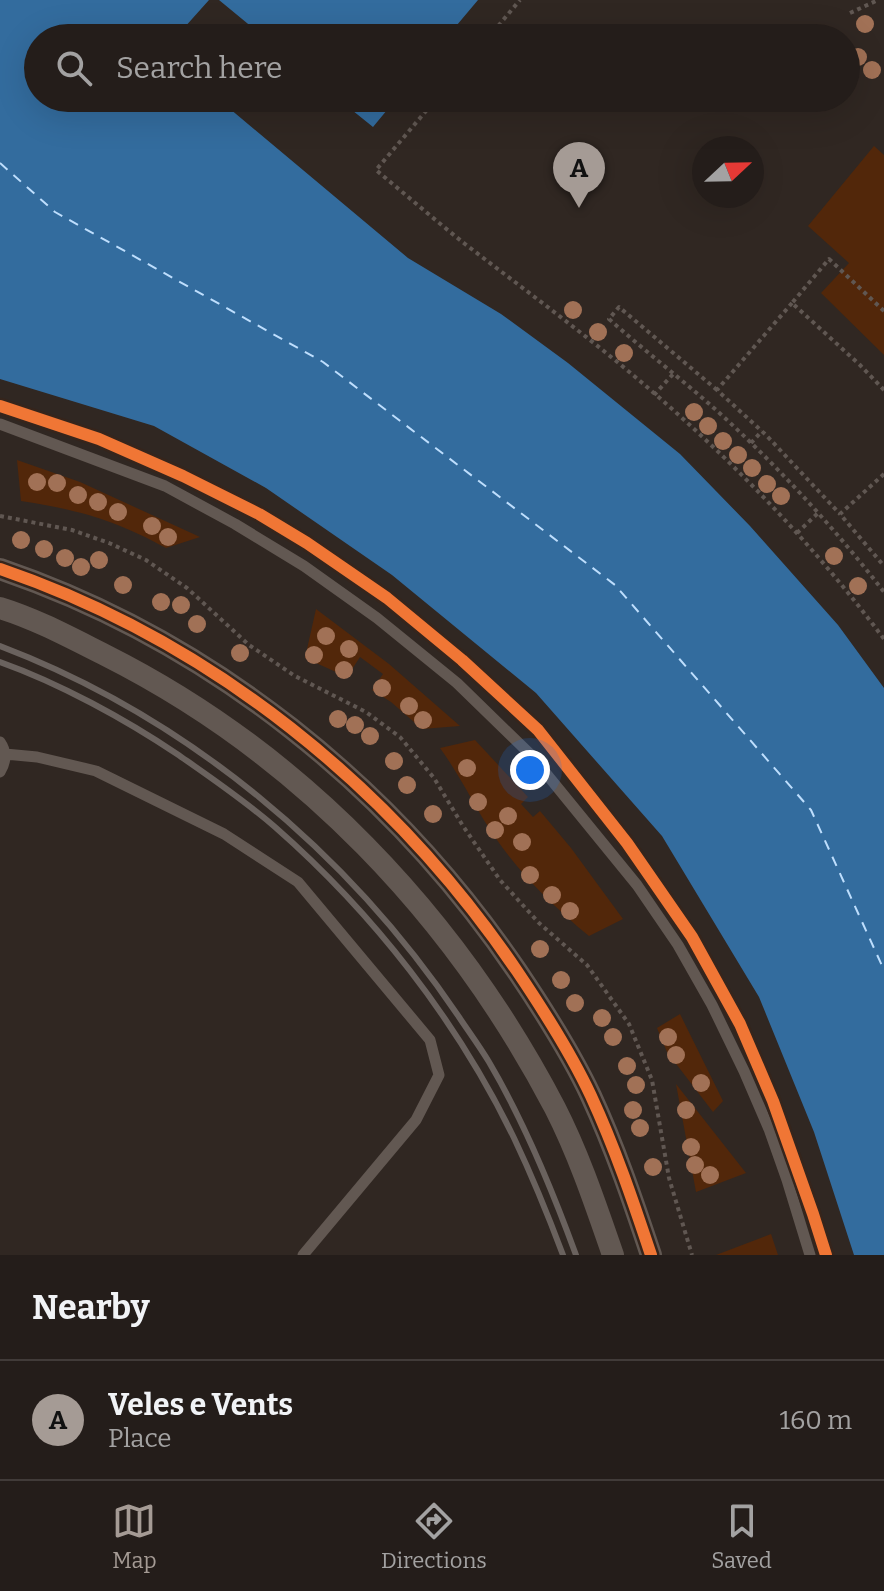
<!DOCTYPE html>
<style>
body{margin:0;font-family:Bitter,serif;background:#302a27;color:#f1f3f6}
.compass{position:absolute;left:692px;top:136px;width:72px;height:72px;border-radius:50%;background:#241d1a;box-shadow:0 8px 32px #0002;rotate:68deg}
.you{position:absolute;left:530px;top:770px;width:28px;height:28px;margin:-20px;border:6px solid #fff;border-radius:50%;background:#1a73e8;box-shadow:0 0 0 12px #1a73e833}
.badge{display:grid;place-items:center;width:52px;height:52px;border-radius:50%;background:#a59b95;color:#111;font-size:26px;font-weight:700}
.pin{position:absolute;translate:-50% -66px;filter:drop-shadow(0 2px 4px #0008)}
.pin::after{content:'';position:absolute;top:42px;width:28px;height:24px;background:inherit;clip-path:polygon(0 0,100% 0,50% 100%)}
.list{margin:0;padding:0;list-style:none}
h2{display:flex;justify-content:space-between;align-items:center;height:104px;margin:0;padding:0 32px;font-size:34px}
h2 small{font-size:26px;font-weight:400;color:#a3a2a2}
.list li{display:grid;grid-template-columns:52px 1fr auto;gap:24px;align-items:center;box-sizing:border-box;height:120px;padding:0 32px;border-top:2px solid #413b39}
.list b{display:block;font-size:30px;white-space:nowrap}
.list p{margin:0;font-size:26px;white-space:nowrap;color:#a3a2a2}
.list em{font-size:26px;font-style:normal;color:#a3a2a2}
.icon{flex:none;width:44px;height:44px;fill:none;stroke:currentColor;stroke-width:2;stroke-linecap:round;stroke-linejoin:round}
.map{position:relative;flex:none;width:884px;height:1255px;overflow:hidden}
.search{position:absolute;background:#241d1a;box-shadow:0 8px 32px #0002;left:24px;right:24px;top:24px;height:88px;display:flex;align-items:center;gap:20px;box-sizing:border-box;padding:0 28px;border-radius:44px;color:#a3a2a2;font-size:30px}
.sheet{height:224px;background:#241d1a}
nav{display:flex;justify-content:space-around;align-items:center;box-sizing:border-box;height:112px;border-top:2px solid #413b39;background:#241d1a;font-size:22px;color:#a3a2a2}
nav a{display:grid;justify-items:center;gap:4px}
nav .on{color:#a59b95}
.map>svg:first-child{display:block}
.green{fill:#52270a}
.water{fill:#336c9e}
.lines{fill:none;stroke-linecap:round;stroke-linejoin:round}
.ferry{stroke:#bedefd;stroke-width:2;stroke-dasharray:10 8;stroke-linecap:butt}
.path{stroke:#605752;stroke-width:4;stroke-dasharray:4 4;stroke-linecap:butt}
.service{stroke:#625852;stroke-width:11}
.minor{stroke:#625852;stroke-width:22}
.rail{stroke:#6a625e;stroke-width:6}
.cycleway-casing{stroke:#36251c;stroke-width:17}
.cycleway{stroke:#f07635;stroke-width:12}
.tree{fill:#a17156}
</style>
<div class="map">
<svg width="884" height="1255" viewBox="0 0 884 1255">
<rect width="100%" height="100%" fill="#302722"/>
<path class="green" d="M874 146 884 155V355L821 293 849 263 808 226Z
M17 460 80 482 200 537 166 548C115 520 79 510 21 501Z
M316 609 389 664 460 726 422 729 391 702 372 690 383 674 360 657 347 677 305 658Z
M475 740 528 797 521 804 533 817 540 811 571 848 623 919 589 936C547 901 510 864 482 817 468 793 456 770 440 748Z
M680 1014 723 1101 713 1112 667 1052 657 1028Z
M676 1084 746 1173 696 1192Z
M771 1234 778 1255H716Z"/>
<path class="water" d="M0 0H209L175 38H38V98H217L408 258 501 314 568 363 680 454 750 526 838 625 884 688V1255H854L814 1132 759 997 662 836 536 693 392 575 266 488 154 426 0 379Z
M219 0H478L446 38H265Z
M337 98H397L373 127Z"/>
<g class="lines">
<path class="ferry" d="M0 163 55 212 323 362 615 585 811 810 884 970"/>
<path class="path" d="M850 13 878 0
M488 38 520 0
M437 98 376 170C406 195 435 220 465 244 512 280 559 315 605 352 709 436 804 532 884 639
M792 303 717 390 766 435 840 514
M884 311 829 259 792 303 860 365 884 390
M717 390 619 307 609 319C647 353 688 384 726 419 783 472 836 530 884 592
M654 395 674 373
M751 443 762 431
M884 474 840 514 884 566
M0 516 72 530 109 543 146 560 187 588 249 645 295 676 366 712 400 737 434 778 463 826 500 880 539 923 587 965 629 1024 652 1080 669 1178 692 1255
M797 533 818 513"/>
<path class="service" d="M0 424 165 486 235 524 304 566 377 618 457 683 531 755 637 885 678 945 712 1005 744 1071 769 1129 787 1180 810 1255
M0 742C7 752 6 762 0 772
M5 754 37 757 96 771 224 834 298 882 430 1040 439 1075 416 1120 303 1255"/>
<path class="minor" d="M0 569C211 641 392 787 517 971 544 1011 571 1053 591 1096 615 1148 633 1201 651 1255
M0 608C36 619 71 638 105 655 300 753 454 915 555 1108 579 1155 596 1206 613 1255"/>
<path class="rail" d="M0 646C187 717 348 852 459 1017 469 1032 480 1047 489 1062 525 1123 552 1189 576 1255
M0 662C59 683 125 719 177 754 210 777 244 800 275 827 373 913 457 1020 514 1138 532 1176 548 1215 563 1255"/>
<g class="cycleway-casing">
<path id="cycleway" d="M0 406 99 439 183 476 259 514 307 543 387 598 462 660 538 730 627 843 692 937 740 1024 773 1101 813 1214 826 1255
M0 569C211 641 392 787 517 971 544 1011 571 1053 591 1096 615 1148 633 1201 651 1255"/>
</g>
<use href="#cycleway" class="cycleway"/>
</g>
<g class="tree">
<circle cx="865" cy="24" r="9"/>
<circle cx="858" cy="57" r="9"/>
<circle cx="872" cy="70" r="9"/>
<circle cx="573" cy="310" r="9"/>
<circle cx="598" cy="332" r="9"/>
<circle cx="624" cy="353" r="9"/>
<circle cx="694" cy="412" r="9"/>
<circle cx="708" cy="426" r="9"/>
<circle cx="723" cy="441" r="9"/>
<circle cx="738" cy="455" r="9"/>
<circle cx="752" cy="468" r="9"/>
<circle cx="37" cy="482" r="9"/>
<circle cx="57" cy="483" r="9"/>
<circle cx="767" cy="484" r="9"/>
<circle cx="78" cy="495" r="9"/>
<circle cx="781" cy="496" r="9"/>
<circle cx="98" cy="502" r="9"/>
<circle cx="118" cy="512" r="9"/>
<circle cx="152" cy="526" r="9"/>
<circle cx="168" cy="537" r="9"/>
<circle cx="21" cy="540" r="9"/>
<circle cx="44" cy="549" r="9"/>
<circle cx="834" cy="556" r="9"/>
<circle cx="65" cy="558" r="9"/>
<circle cx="99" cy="560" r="9"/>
<circle cx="81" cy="567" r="9"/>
<circle cx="123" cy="585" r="9"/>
<circle cx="858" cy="586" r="9"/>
<circle cx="161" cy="602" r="9"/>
<circle cx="181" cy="605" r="9"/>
<circle cx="197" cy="624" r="9"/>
<circle cx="326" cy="636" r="9"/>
<circle cx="349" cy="649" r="9"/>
<circle cx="240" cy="653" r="9"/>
<circle cx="314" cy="655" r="9"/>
<circle cx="344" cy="670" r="9"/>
<circle cx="382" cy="688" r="9"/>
<circle cx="409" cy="706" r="9"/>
<circle cx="338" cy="719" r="9"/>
<circle cx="423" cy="720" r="9"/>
<circle cx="355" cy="725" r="9"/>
<circle cx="370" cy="736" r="9"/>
<circle cx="394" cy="761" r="9"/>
<circle cx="467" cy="768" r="9"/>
<circle cx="407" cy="785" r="9"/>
<circle cx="478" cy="802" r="9"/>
<circle cx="433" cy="814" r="9"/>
<circle cx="508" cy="816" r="9"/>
<circle cx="495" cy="830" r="9"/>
<circle cx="522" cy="842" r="9"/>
<circle cx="530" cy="875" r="9"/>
<circle cx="552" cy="895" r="9"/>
<circle cx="570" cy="911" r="9"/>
<circle cx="540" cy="949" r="9"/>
<circle cx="561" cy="980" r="9"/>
<circle cx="575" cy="1003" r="9"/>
<circle cx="602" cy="1018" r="9"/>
<circle cx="613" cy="1037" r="9"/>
<circle cx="668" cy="1037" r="9"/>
<circle cx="676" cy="1055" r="9"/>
<circle cx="627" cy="1066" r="9"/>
<circle cx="701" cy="1083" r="9"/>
<circle cx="636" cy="1085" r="9"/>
<circle cx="633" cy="1110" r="9"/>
<circle cx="686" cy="1110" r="9"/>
<circle cx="640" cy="1128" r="9"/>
<circle cx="691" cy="1147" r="9"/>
<circle cx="695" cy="1165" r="9"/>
<circle cx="653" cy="1167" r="9"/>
<circle cx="710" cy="1175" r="9"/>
</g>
</svg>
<svg class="compass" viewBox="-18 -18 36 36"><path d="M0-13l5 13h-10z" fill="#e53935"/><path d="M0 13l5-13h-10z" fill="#a3a2a2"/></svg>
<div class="you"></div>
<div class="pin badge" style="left:579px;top:208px">A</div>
<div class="search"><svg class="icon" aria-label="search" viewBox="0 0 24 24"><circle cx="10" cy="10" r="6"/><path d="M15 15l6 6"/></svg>Search here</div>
</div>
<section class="sheet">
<h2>Nearby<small></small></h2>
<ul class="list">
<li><span class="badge">A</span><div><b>Veles e Vents</b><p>Place</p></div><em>160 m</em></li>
</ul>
</section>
<nav>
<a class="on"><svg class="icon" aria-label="map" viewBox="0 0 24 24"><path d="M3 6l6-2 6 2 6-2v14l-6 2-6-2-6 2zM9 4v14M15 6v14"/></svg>Map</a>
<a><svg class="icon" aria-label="directions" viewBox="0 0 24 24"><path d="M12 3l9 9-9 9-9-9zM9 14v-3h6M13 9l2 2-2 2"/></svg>Directions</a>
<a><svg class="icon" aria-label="saved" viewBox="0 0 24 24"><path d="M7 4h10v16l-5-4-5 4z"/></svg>Saved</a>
</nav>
